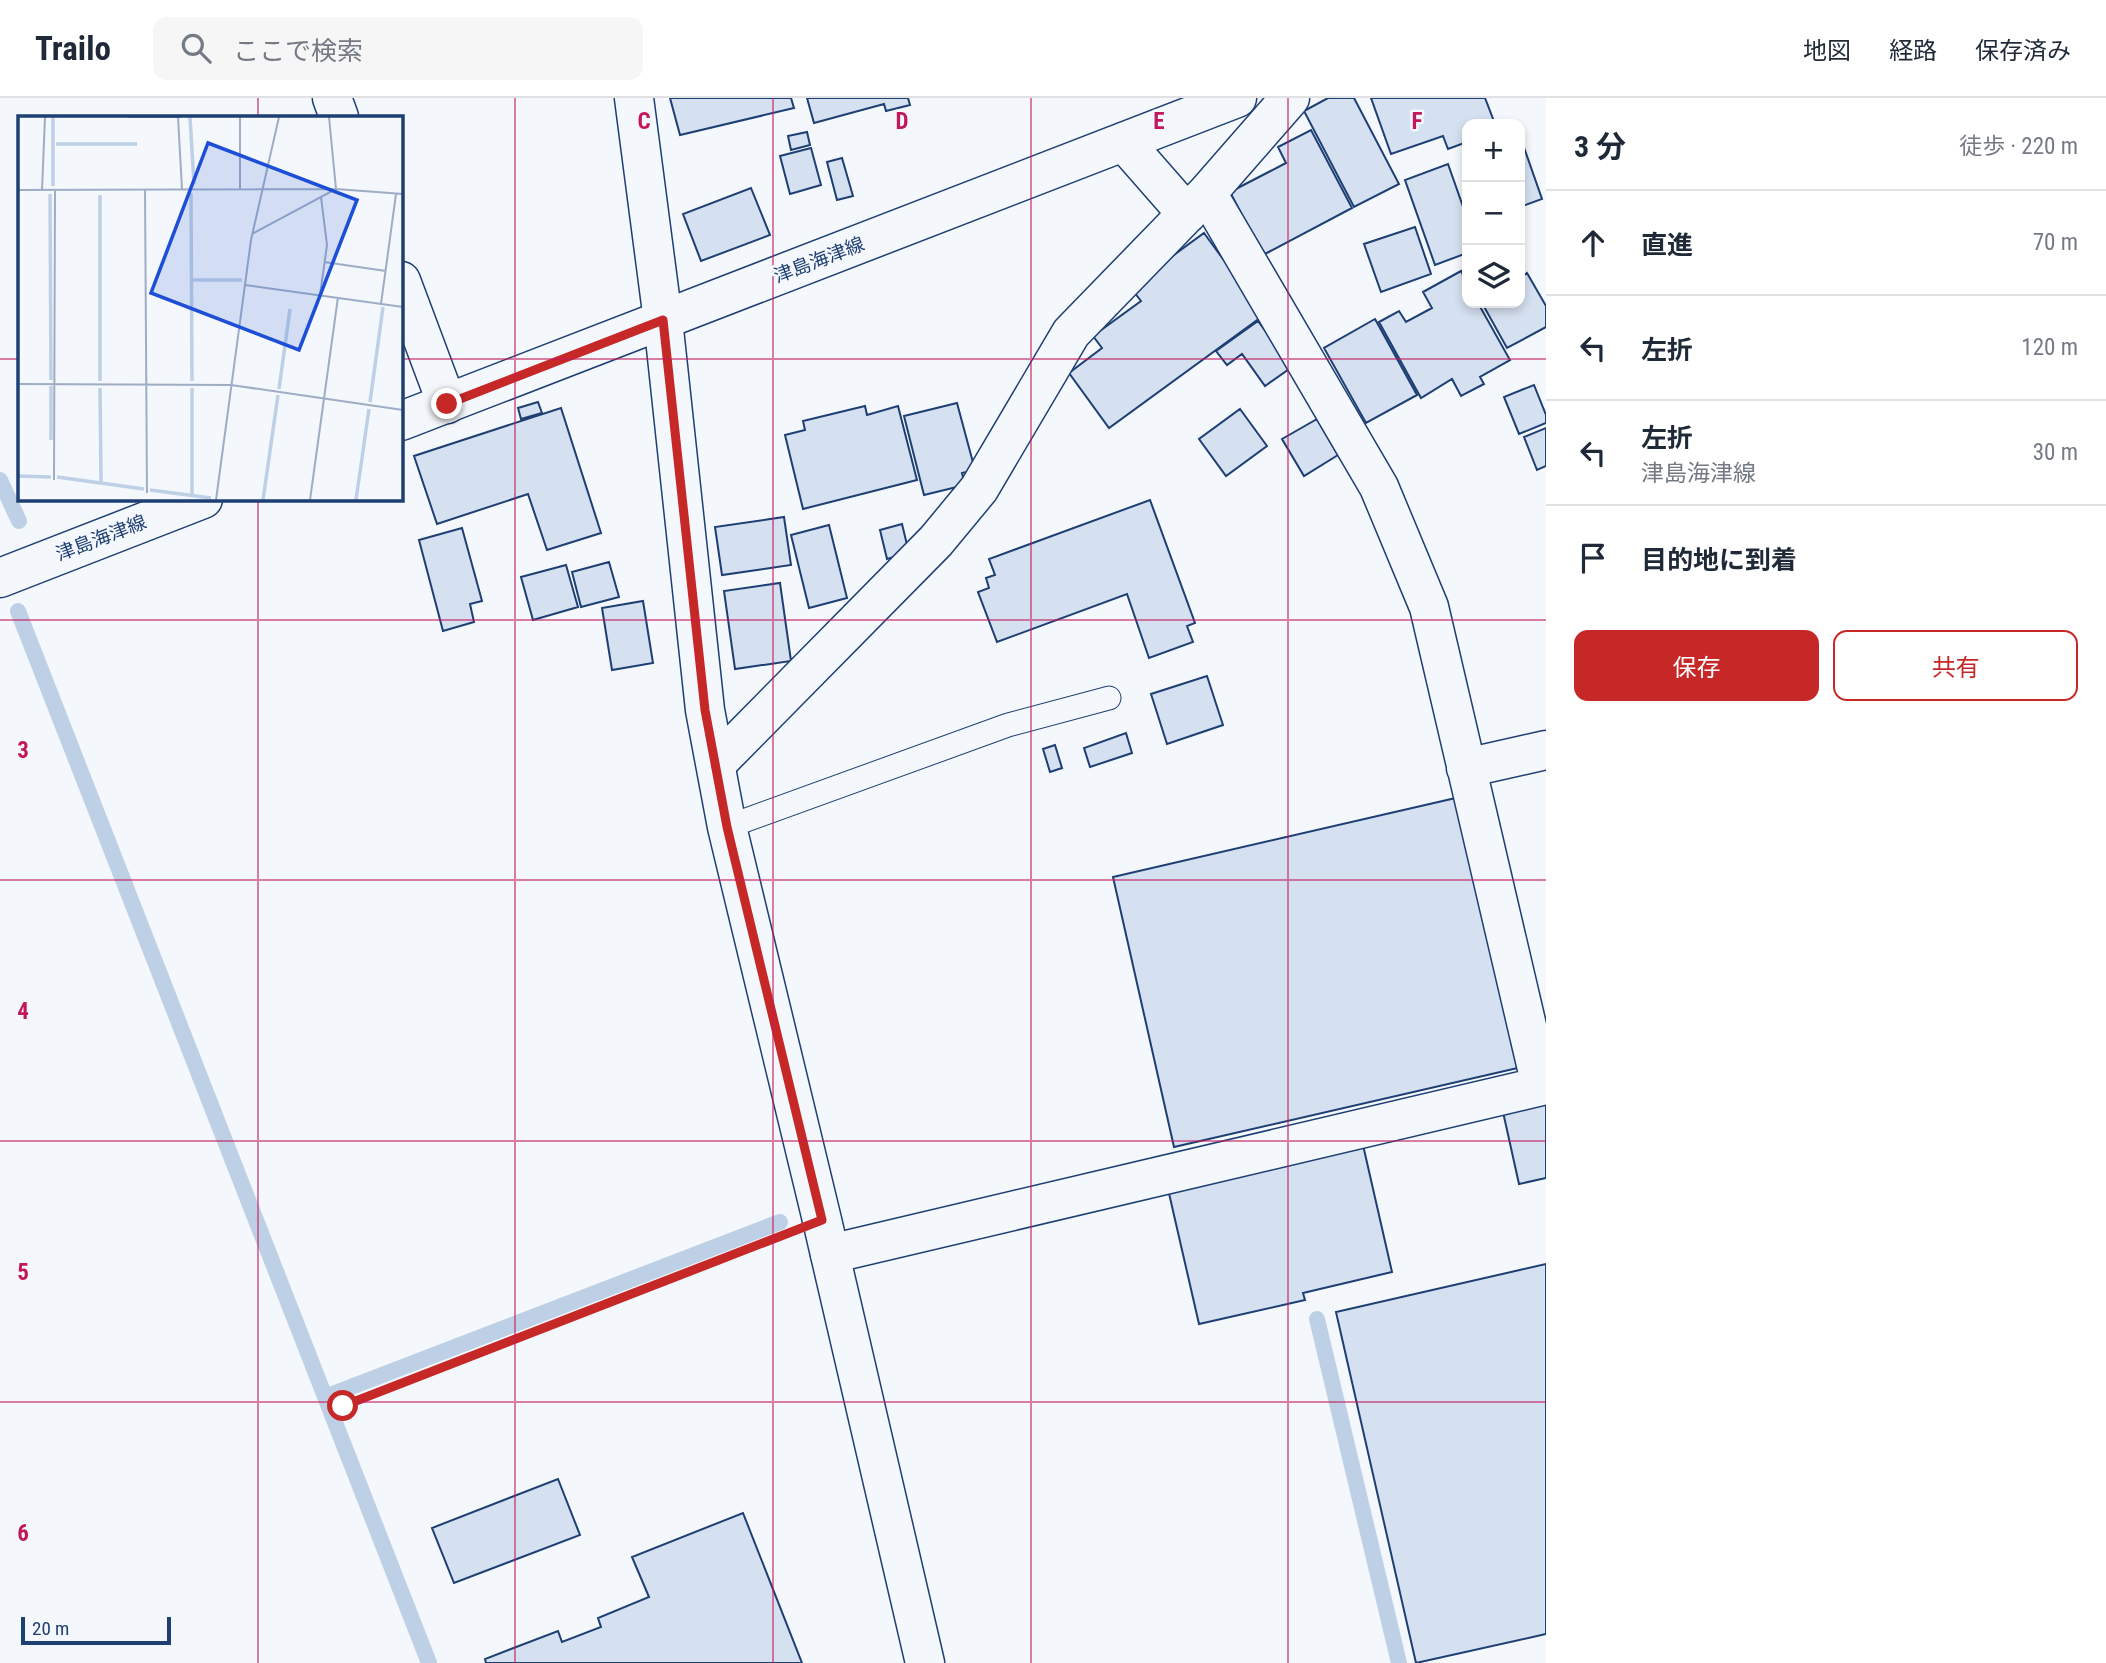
<!DOCTYPE html>
<html lang="ja">
<meta charset="utf-8">
<style>
body{margin:0;font-family:"Roboto Condensed","Noto Sans JP",sans-serif;background:#f6f6f7;color:#1f2937}
.controls{position:absolute;right:21px;top:21px;display:grid;overflow:hidden;border-radius:14px;box-shadow:0 4px 10px #0003}
.controls button{width:63px;height:63px;display:grid;place-items:center;padding:0;border:0;border-bottom:2px solid #e0e1e3;background:#fff;color:#1f2937;font:35px sans-serif}
.scale{position:absolute;left:21px;bottom:18px;width:150px;box-sizing:border-box;padding-left:7px;border:4px solid #1d3f73;border-top:0;font-size:19px;line-height:24px;white-space:nowrap;color:#1d3f73;-webkit-text-stroke:5px #f4f7fb;paint-order:stroke}
.stop{position:absolute;width:21px;height:21px;margin:-16px;border:5px solid #c62828;border-radius:50%;background:#fff}
.stop.end{background:#c62828;border-color:#fff;box-shadow:0 2px 7px #0008}
.list{margin:0;padding:0;list-style:none}
h2{display:flex;justify-content:space-between;align-items:center;height:91px;margin:0;padding:0 28px;font-size:30px}
h2 small{font-size:23px;font-weight:400;color:#747a83}
.list li{display:grid;grid-template-columns:46px 1fr auto;gap:21px;align-items:center;box-sizing:border-box;height:105px;padding:0 28px;border-top:2px solid #e0e1e3}
.list b{display:block;font-size:26px;white-space:nowrap}
.list p{margin:0;font-size:23px;white-space:nowrap;color:#747a83}
.list em{font-size:23px;font-style:normal;color:#747a83}
.actions{display:flex;gap:14px;padding:21px 28px}
.actions a{flex:1;padding:16px 0;border:2px solid #c62828;border-radius:14px;text-align:center;font-size:24px;color:#c62828}
.actions .main{background:#c62828;color:#fff}
.icon{flex:none;width:38px;height:38px;fill:none;stroke:currentColor;stroke-width:2;stroke-linecap:round;stroke-linejoin:round}
.map{position:relative;flex:none;width:1546px;height:1565px;overflow:hidden}
header{display:flex;align-items:center;gap:42px;box-sizing:border-box;height:98px;padding:0 35px;background:#fff;border-bottom:2px solid #e0e1e3}
header strong{font-size:33px}
nav{display:flex;gap:38px;margin-inline-start:auto;font-size:24px}
.search{width:490px;height:63px;background:#f6f6f7;display:flex;align-items:center;gap:18px;box-sizing:border-box;padding:0 24px;border-radius:14px;color:#747a83;font-size:26px}
main{display:flex}
aside{flex:1;background:#fff}
.map>svg:first-child{display:block}
.lines{fill:none;stroke-linecap:round;stroke-linejoin:round}
.stream{stroke:#bed0e5;stroke-width:16}
.building{fill:#d5e0f0;stroke:#1d3f73;stroke-width:2}
.service-casing{stroke:#1d3f73;stroke-width:25}
.minor-casing{stroke:#1d3f73;stroke-width:41}
.tertiary-casing{stroke:#1d3f73;stroke-width:41}
.secondary-casing{stroke:#1d3f73;stroke-width:41}
.path{stroke:#5e769c;stroke-width:4.5;stroke-dasharray:5 3.5;stroke-linecap:butt}
.service{stroke:#f4f7fb;stroke-width:23}
.minor{stroke:#f4f7fb;stroke-width:38}
.tertiary{stroke:#f4f7fb;stroke-width:38}
.secondary{stroke:#f4f7fb;stroke-width:38}
.route{stroke:#c62828;stroke-width:9}
.grid{fill:none;stroke:#c2185b;stroke-width:2;stroke-opacity:0.55}
.labels{text-anchor:middle;dominant-baseline:central;stroke-width:5;stroke-linejoin:round;paint-order:stroke}
.street-label{font-size:19px;fill:#1d3f73;stroke:#f4f7fb}
.inset-river{fill:none;stroke:#bed0e5;stroke-width:3.5}
.inset-road{fill:none;stroke:#9eadc5;stroke-width:2}
.view{fill:#1d4ed8;fill-opacity:0.15;stroke:#1d4ed8;stroke-width:3.5}
.inset-edge{fill:none;stroke:#1d3f73;stroke-width:3.5}
.grid-label{font-size:23px;text-anchor:middle;font-weight:bold;fill:#c2185b;stroke:#f4f7fb;stroke-width:5;stroke-linejoin:round;paint-order:stroke}
</style>
<header>
<strong>Trailo</strong>
<div class="search"><svg class="icon" aria-label="search" viewBox="0 0 24 24"><circle cx="10" cy="10" r="6"/><path d="M15 15l6 6"/></svg>ここで検索</div>
<nav><a>地図</a><a>経路</a><a>保存済み</a></nav>
</header>
<main>
<div class="map">
<svg width="1546" height="1565" viewBox="0 0 1546 1565">
<rect width="100%" height="100%" fill="#f4f7fb"/>
<g class="lines">
<path class="stream" d="M0 382 19 423
M18 513 429 1565
M1317 1221 1399 1565
M325 1299 780 1124"/>
</g>
<path class="building" d="M670 0H791L794 10 680 37Z
M807 0H908L910 7 886 13 884 6 814 25Z
M1328 0H1354L1399 86 1354 109 1304 13Z
M1371 0H1485L1495 26H1467V44L1448 51 1443 38 1391 56Z
M1311 32 1352 110 1263 157 1230 94 1286 65 1278 49Z
M807 34 810 47 791 52 788 38Z
M1520 38 1542 101 1520 109Z
M811 50 821 87 790 96 780 58Z
M842 60 853 98 837 102 827 64Z
M1448 66 1467 120V155L1435 167 1405 82Z
M751 90 770 137 701 163 683 116Z
M1415 129 1431 176 1381 194 1364 146Z
M1204 135 1264 217 1109 330 1069 275 1102 250 1093 238 1141 203 1130 189Z
M1461 173 1467 185V205H1478L1510 262 1480 279 1484 286 1461 298 1452 281 1421 300 1379 224 1399 213 1406 224 1432 210 1423 194Z
M1527 175 1546 208V229L1507 250 1482 205H1520V180Z
M1375 221 1417 297 1366 325 1324 250Z
M1258 223 1292 269 1265 288 1242 256 1227 267 1216 253Z
M1534 287 1546 317V325L1519 336 1504 299Z
M538 304 542 315 521 321 518 310Z
M957 305 975 372 962 375 965 387 924 397 904 318Z
M865 308 867 317 898 308 917 382 803 411 785 337 805 332 803 323Z
M561 310 601 435 547 452 528 396 437 426 414 358Z
M1240 311 1267 348 1226 378 1199 341Z
M1317 321 1338 357 1304 378 1282 341Z
M1546 330V368L1537 372 1524 339Z
M1150 402 1195 525 1187 528 1193 544 1149 560 1127 496 997 544 978 494 989 490 986 480 995 477 989 461Z
M784 419 791 467 722 477 715 429Z
M902 426 909 455 887 461 880 432Z
M829 427 847 500 809 510 791 437Z
M462 430 482 503 470 506 474 524 443 533 419 442Z
M609 464 619 499 581 509 572 474Z
M566 467 578 509 533 522 521 479Z
M780 485 791 563 735 571 724 493Z
M643 503 653 565 612 572 602 510Z
M1207 578 1223 627 1167 646 1151 596Z
M1126 635 1132 655 1090 669 1084 650Z
M1055 647 1062 670 1050 674 1043 651Z
M1460 699 1522 969 1174 1049 1113 779Z
M1546 1004V1080L1519 1086 1503 1014Z
M1363 1047 1392 1174 1303 1195 1305 1202 1199 1226 1168 1091Z
M1546 1166V1536L1416 1565 1336 1214Z
M558 1381 580 1437 454 1485 432 1430Z
M743 1415 802 1565H486L485 1561 558 1533 562 1544 601 1529 598 1520 649 1499 632 1459Z"/>
<g class="lines">
<g class="service-casing">
<path id="service" d="M727 729 1008 627 1109 600"/>
</g>
<g class="minor-casing">
<path id="minor" d="M332 0 339 19
M634 0 663 222
M1124 44 1187 116
M1207 95 1379 389 1429 509 1541 988
M401 183 447 306
M716 666 936 443 979 391 1071 235 1207 95 1290 0
M1466 670 1546 652
M830 1156 1546 987"/>
</g>
<g class="tertiary-casing">
<path id="tertiary" d="M663 222 705 612 727 729 822 1122 925 1565"/>
</g>
<g class="secondary-casing">
<path id="secondary" d="M401 323 1237 0
M0 480 203 401"/>
</g>
<path class="path" d="M343 1308 779 1139"/>
<use href="#service" class="service"/>
<use href="#minor" class="minor"/>
<use href="#tertiary" class="tertiary"/>
<use href="#secondary" class="secondary"/>
</g>
<g class="lines">
<path class="route" d="M343 1308 822 1122 727 729 705 612 663 222 447 306"/>
</g>
<path class="grid" d="M258 0V19M515 0V1565M773 0V1565M1031 0V1565M1288 0V1565M0 261H19M401 261H1546M258 401V1565M0 522H1546M0 782H1546M0 1043H1546M0 1304H1546"/>
<g class="labels">
<g class="street-label">
<text transform="translate(819 162) rotate(-21)">津島海津線</text>
<text transform="translate(101 440) rotate(-21)">津島海津線</text>
</g>
</g>
<g transform="translate(18 18)">
<rect width="385" height="385" fill="#f4f7fb"/>
<path class="inset-river" d="M172 1 176 68M38 28H119M35 70V1M173 77 174 265M32 78 33 264M82 79V265M175 164H224M33 270V324M82 272 83 367M174 272V380M261 273 272 193M352 286 365 191M0 360 33 361M39 361 126 373M132 374 193 382M245 384 260 279M338 384 351 293"/>
<path class="inset-road" d="M110 1H162M160 1 164 73M127 73 129 377M222 73V1M0 74 318 73 385 78M24 74 27 1M234 118 318 73 311 1M306 146 368 155M227 169 385 191M302 179 309 129 303 81M363 188 378 78M0 268 213 269 385 294M36 364 37 74M198 384 233 124 261 1M292 384 320 181"/>
<path class="view" d="M190 27 339 84 281 234 133 177Z"/>
<rect width="385" height="385" class="inset-edge"/>
</g>
<g class="grid-label">
<text x="644" y="31">C</text>
<text x="902" y="31">D</text>
<text x="1159" y="31">E</text>
<text x="1417" y="31">F</text>
<text x="23" y="660">3</text>
<text x="23" y="921">4</text>
<text x="23" y="1182">5</text>
<text x="23" y="1443">6</text>
</g>
</svg>
<div class="controls">
<button>+</button>
<button>−</button>
<button><svg class="icon" aria-label="layers" viewBox="0 0 24 24"><path d="M12 4l9 5-9 5-9-5zM3 14l9 5 9-5"/></svg></button>
</div>
<div class="scale">20 m</div>
<div class="stop" style="left:343px;top:1308px"></div>
<div class="stop end" style="left:447px;top:306px"></div>
</div>
<aside>
<h2>3 分<small>徒歩 · 220 m</small></h2>
<ul class="list">
<li><svg class="icon" aria-label="ahead" viewBox="0 0 24 24"><path d="M12 20V5M6 11l6-6 6 6"/></svg><div><b>直進</b></div><em>70 m</em></li>
<li><svg class="icon" aria-label="left" viewBox="0 0 24 24"><path d="M17 20v-9H6M10 6l-5 5 5 5"/></svg><div><b>左折</b></div><em>120 m</em></li>
<li><svg class="icon" aria-label="left" viewBox="0 0 24 24"><path d="M17 20v-9H6M10 6l-5 5 5 5"/></svg><div><b>左折</b><p>津島海津線</p></div><em>30 m</em></li>
<li><svg class="icon" aria-label="arrive" viewBox="0 0 24 24"><path d="M6 21V4h12l-3 4 3 4H6"/></svg><div><b>目的地に到着</b></div></li>
</ul>
<div class="actions"><a class="main">保存</a><a>共有</a></div>
</aside>
</main>
